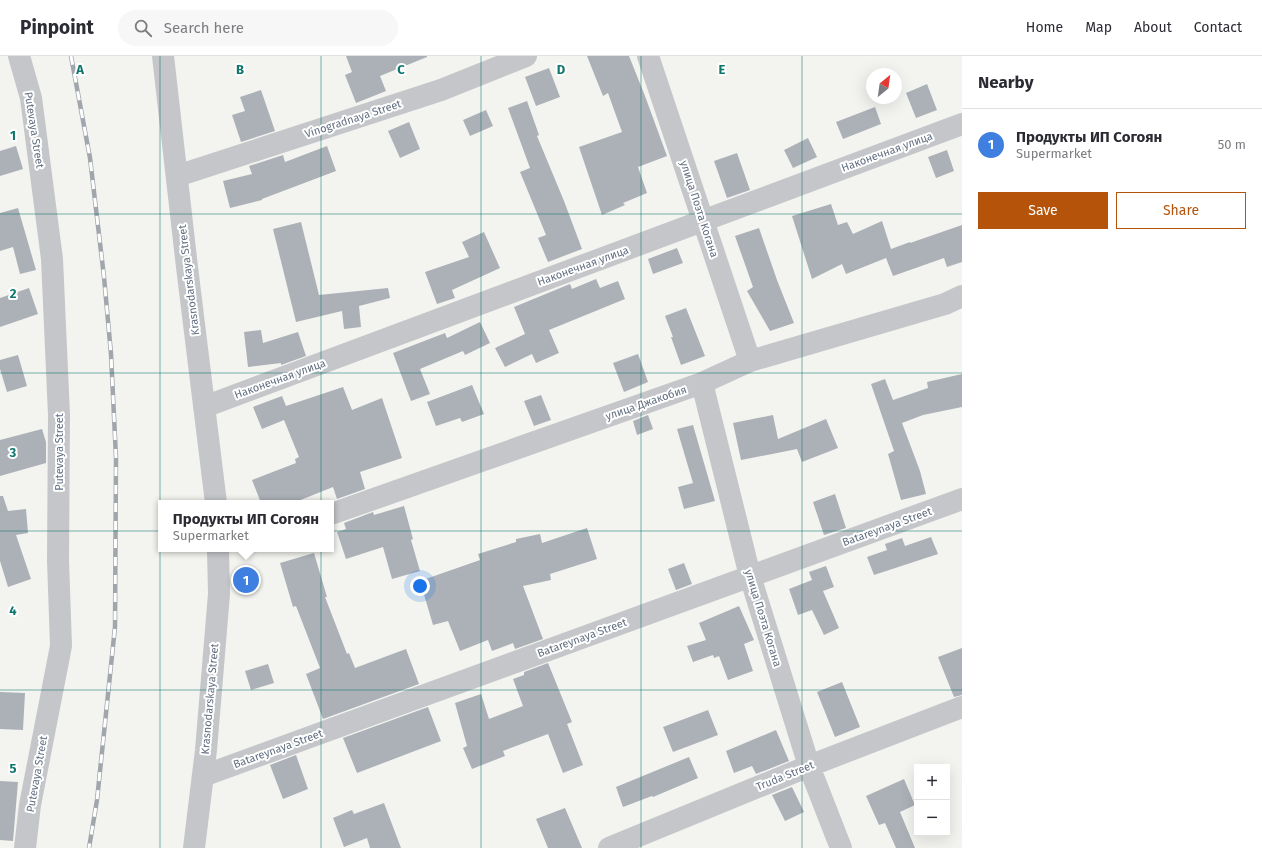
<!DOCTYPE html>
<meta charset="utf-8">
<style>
body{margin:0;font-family:"Fira Sans",sans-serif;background:#f7f7f7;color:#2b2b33}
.controls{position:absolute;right:12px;bottom:12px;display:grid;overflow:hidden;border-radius:0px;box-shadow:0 4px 16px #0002}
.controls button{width:36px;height:36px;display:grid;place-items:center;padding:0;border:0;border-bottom:1px solid #e1e1e2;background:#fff;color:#2b2b33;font:20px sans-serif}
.compass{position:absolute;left:866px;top:12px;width:36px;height:36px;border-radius:50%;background:#fff;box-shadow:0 4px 16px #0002;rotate:29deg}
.you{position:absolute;left:420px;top:530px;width:14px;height:14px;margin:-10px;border:3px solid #fff;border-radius:50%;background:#1a73e8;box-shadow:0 0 0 6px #1a73e833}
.badge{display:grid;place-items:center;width:26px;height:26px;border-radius:50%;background:#b45309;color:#fff;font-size:13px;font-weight:700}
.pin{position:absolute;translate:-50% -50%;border:2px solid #fff;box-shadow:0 1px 4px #0006}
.popup{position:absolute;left:158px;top:444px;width:176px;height:52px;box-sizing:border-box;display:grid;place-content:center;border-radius:0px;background:#fff;filter:drop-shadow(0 1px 3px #0005);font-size:13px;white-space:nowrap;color:#7c7c81}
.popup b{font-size:15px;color:#2b2b33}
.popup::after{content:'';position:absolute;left:50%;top:100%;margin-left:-8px;border:8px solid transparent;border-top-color:#fff}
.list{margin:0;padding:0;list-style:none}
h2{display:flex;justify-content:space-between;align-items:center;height:52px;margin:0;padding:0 16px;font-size:17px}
h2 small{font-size:13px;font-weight:400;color:#7c7c81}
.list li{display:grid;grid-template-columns:26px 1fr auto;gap:12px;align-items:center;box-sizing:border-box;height:72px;padding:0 16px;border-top:1px solid #e1e1e2}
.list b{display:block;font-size:15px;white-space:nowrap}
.list p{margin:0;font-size:13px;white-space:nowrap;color:#7c7c81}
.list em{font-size:13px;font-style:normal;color:#7c7c81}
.actions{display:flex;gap:8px;padding:12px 16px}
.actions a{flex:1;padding:9px 0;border:1px solid #b45309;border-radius:0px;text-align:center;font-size:14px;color:#b45309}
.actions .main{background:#b45309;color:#fff}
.icon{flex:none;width:22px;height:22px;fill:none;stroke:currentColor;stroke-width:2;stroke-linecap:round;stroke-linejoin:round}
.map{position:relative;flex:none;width:962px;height:792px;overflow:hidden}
header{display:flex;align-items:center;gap:24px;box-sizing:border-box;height:56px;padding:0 20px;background:#fff;border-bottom:1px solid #e1e1e2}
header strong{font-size:19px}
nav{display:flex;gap:22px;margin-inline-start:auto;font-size:14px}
.search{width:280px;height:36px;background:#f7f7f7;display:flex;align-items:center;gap:10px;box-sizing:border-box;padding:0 14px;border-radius:22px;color:#7c7c81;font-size:15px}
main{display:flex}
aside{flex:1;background:#fff}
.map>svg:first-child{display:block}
.building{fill:#acb1b8}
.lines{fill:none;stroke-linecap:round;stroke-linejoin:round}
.minor{stroke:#c4c6ca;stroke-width:22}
.rail-casing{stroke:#a1a6ad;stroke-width:4.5}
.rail{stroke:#fff;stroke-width:3;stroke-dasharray:9;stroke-linecap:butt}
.grid{fill:none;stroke:#0f766e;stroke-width:1;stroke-opacity:0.55}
.labels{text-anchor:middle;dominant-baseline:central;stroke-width:4;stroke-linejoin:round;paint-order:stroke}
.street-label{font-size:11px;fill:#626f81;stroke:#fff}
.grid-label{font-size:13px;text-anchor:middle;font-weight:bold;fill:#0f766e;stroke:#fff;stroke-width:4;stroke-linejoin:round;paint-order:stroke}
</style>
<header>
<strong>Pinpoint</strong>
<div class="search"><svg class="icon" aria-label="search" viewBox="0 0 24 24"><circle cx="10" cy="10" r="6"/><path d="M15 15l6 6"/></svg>Search here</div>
<nav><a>Home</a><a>Map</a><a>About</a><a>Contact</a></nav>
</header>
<main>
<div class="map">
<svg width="962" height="792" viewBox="0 0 962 792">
<rect width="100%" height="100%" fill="#f3f4ef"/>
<path class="building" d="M346 0H427V1L380 20 386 35 356 47 345 19 352 16Z
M587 0H629L645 40 667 100 638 111 647 137 623 147 625 149 602 159 579 91 622 76 608 37 603 40Z
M549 12 560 41 536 50 525 21Z
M927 28 937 54 916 62 906 37Z
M261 34 275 75 241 86 232 59 245 55 240 41Z
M527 45 539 79 537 80 564 145 582 193 548 206 538 182 546 179 520 116 530 112 508 52Z
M875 51 881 68 843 83 836 66Z
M486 54 493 70 470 80 463 64Z
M409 66 420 93 400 102 388 75Z
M808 82 817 101 793 112 784 94Z
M16 90 23 113 0 120V95Z
M327 90 336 115 262 143V144L230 152 223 125 252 118 249 110 283 99 285 106Z
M947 94 954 115 936 122 928 101Z
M737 97 750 134 727 142 714 105Z
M831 148 838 169 847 166 853 178 882 165 891 193 910 186V187L962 169V206L947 211 944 202 893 220 886 202 846 218 842 208 812 223 792 160Z
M18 152 36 214 20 218 13 191 0 195V157Z
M301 166 319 239 388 232 390 242 359 250 361 271 344 273 342 255 296 266 273 173Z
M759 172 777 224 794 267 770 275 747 235 753 231 735 180Z
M484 176 500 212 452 234 455 242 437 248 425 216 469 201 462 186Z
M677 192 683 207 653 218 648 203Z
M596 223 600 232 618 225 625 243 549 274 559 297 536 307 532 298 505 311 495 292 525 278 514 251 570 228 572 233Z
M29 232 38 258 0 271V242Z
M686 252 705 300 681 309 671 281H673L665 260Z
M480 266 490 287 465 299 463 295 420 313 430 338 411 345 393 297 445 277 447 282Z
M261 274 263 287 298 276 306 300 281 309V307L248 311 244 276Z
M638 298 648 326 624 336 613 307Z
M18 299 27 330 7 336 0 313V304Z
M962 318V351L923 359 902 367 920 415 926 438 901 444 888 398 894 395 871 328 885 323 893 344 928 332 927 326Z
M472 329 484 358 462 366 460 362 436 370 427 346Z
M343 331 352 354 382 342 402 402 360 416 365 433 337 443 333 431 293 447H261L252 424 296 407 295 403 299 401 284 364 262 373 253 351 282 340 286 350Z
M541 339 551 364 534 370 524 345Z
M648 359 653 373 637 379 633 365Z
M773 359 778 383 826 363 838 392 802 406 797 393 741 404 733 367Z
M693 369 715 445 684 453 678 431 693 427 677 373Z
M42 373 46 386V407L0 420V384Z
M835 438 846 472 824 479 813 446Z
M0 440H3L8 455 26 453 28 477 16 479 31 523 8 531 0 505Z
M404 450 413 483 411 484 420 515 392 523 383 491 346 503 337 476 346 473 344 467 373 456 374 459Z
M587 472 597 503 550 518 551 524 523 530 543 583 515 593 513 587 492 595 488 584 460 595 448 565 433 569 420 525 480 504 478 498 516 486V483L540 478 542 487Z
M931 481 938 498 874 519 867 501 887 494 885 488 902 482 905 490Z
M314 497 327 541H325L347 598 349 597 355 612 406 593 419 628 323 663 306 618 320 612 296 550 293 551 280 507Z
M684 507 692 528 676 534 668 513Z
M826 510 834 531 823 535 839 572 824 579 812 554 798 559 789 533 812 524 809 516Z
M739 550 754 584 744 588 753 615 728 624 719 600 714 602 713 599 693 606 687 590 706 584 699 567Z
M962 592V639L954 641 938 601Z
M548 607 572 666 567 668 583 709 563 717 548 678 503 695 505 700 472 713 463 692 467 690 455 647 481 638 489 663 523 650 513 623 524 619V616Z
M268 608 274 627 251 634 245 615Z
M842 626 860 671 835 681 817 636Z
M0 636 25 637 23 674 0 673Z
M428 651 441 685 357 717 343 682Z
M708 654 718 679 673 696 663 671Z
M776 674 789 705 756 718 752 710 734 717 726 695Z
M296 699 308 733 283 743 270 709Z
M689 701 698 722 653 741 652 740 623 751 616 731Z
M904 723 915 749 900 756 915 792H896L885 767 879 769 866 740Z
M0 725 18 726 13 785 0 784Z
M792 731 804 756 785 765 772 739Z
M384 747 401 792H370L367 782 344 791 333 762 352 754 354 758Z
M565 752 582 792H548L536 763Z"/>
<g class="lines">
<path class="minor" d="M19 0 31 42 52 203 59 359 58 504 61 590 30 749 25 792
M163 0 187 211 216 447
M648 0 750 305
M177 120 441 34 526 0
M702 327 750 520 809 710 841 792
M204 351 962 68
M331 458 702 327 750 305 945 248 962 240
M203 720 962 443
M194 792 206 694 219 538 218 493
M609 792 809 710 962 651"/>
<g class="rail-casing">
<path id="rail" d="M71 0 90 102 104 221 111 298 116 402 115 571 97 744 89 792"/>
</g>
<use href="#rail" class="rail"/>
</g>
<path class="grid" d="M160 0V792M321 0V792M481 0V792M641 0V792M802 0V792M0 158H962M0 317H962M0 475H962M0 634H962"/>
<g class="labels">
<g class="street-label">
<text transform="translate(353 63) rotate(-18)">Vinogradnaya Street</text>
<text transform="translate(34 74) rotate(81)">Putevaya Street</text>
<text transform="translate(887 96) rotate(-20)">Наконечная улица</text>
<text transform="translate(699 153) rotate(72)">улица Поэта Когана</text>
<text transform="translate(583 210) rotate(-20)">Наконечная улица</text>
<text transform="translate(189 224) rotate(-97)">Krasnodarskaya Street</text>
<text transform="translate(280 323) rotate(-20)">Наконечная улица</text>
<text transform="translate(646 347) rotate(-19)">улица Джакобия</text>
<text transform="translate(59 396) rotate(-90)">Putevaya Street</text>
<text transform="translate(887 471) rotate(-20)">Batareynaya Street</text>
<text transform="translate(763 562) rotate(73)">улица Поэта Когана</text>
<text transform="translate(582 582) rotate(-20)">Batareynaya Street</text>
<text transform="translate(210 643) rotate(-85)">Krasnodarskaya Street</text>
<text transform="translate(278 693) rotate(-20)">Batareynaya Street</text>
<text transform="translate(37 718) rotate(-80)">Putevaya Street</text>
<text transform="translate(785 720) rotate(-22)">Truda Street</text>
</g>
</g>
<g class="grid-label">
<text x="80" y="18">A</text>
<text x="240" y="18">B</text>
<text x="401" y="18">C</text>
<text x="561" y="18">D</text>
<text x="722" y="18">E</text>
<text x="13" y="84">1</text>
<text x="13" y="242">2</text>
<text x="13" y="401">3</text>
<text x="13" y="559">4</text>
<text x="13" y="717">5</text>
</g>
</svg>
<div class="controls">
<button>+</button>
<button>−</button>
</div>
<svg class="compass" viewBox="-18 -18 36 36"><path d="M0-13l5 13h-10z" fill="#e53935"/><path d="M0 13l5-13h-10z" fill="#7c7c81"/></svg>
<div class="you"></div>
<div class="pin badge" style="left:246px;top:524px;background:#3f7fe0">1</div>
<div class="popup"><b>Продукты ИП Согоян</b>Supermarket</div>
</div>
<aside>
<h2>Nearby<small></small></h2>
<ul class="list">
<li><span class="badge" style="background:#3f7fe0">1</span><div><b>Продукты ИП Согоян</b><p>Supermarket</p></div><em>50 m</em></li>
</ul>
<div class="actions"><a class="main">Save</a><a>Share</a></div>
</aside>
</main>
